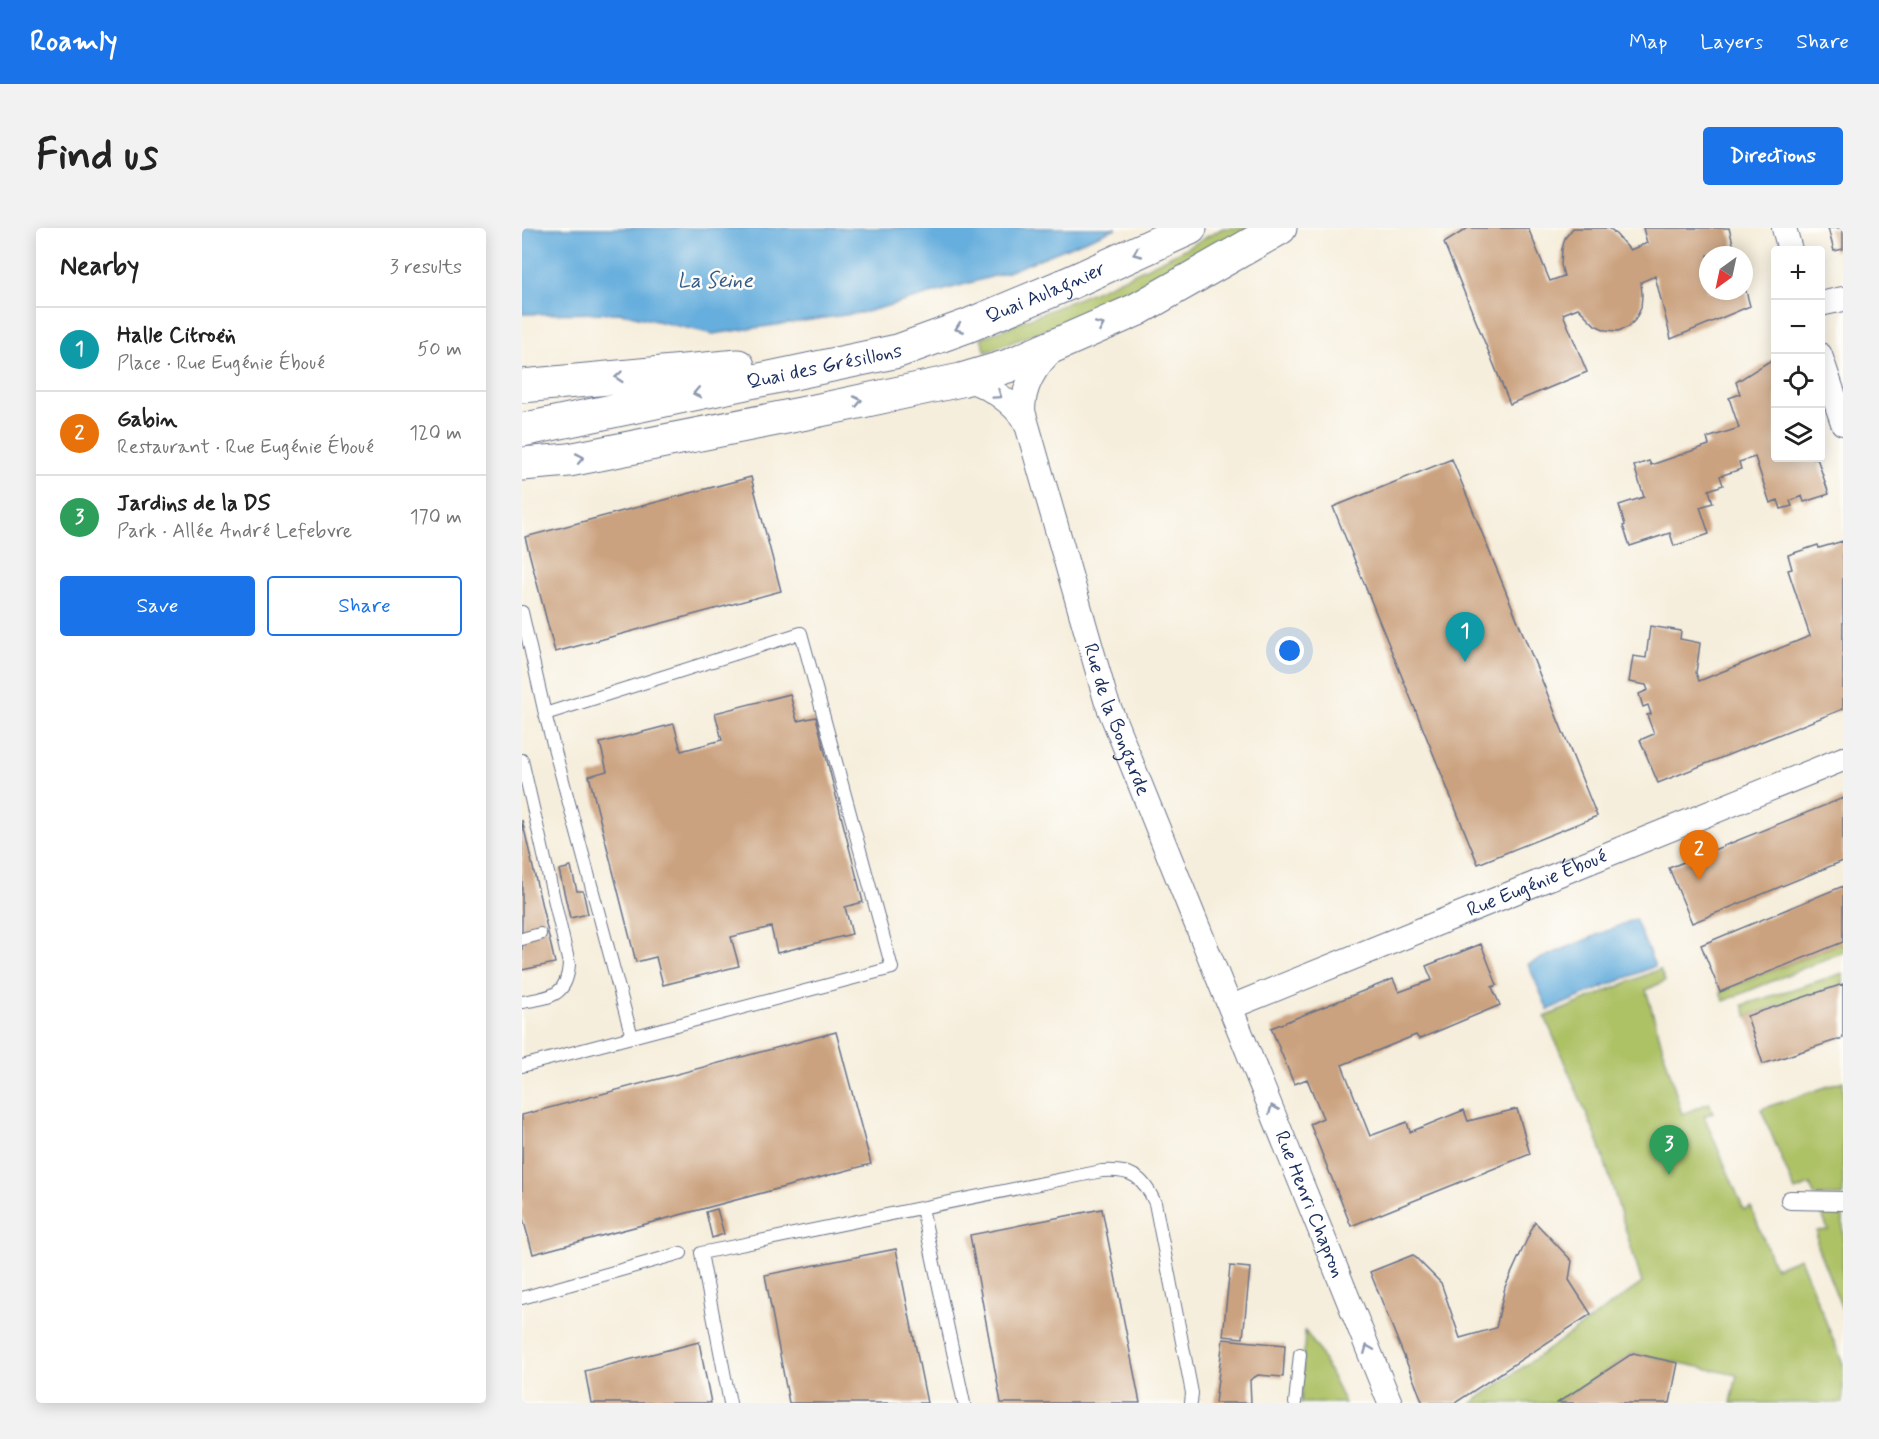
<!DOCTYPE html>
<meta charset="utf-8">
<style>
body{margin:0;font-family:Mynerve,sans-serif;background:#f2f2f2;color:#222}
.controls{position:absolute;right:18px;top:18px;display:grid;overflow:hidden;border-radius:6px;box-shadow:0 3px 15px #0003}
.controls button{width:54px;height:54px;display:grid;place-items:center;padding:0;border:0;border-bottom:2px solid #e0e0e0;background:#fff;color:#222;font:30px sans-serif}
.compass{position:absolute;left:1177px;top:18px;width:54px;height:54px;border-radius:50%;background:#fff;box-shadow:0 3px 15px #0003;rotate:213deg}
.you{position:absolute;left:768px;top:423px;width:21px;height:21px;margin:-15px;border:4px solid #fff;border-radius:50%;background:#1a73e8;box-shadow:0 0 0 9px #1a73e833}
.badge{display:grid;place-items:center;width:39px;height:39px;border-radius:50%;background:#1a73e8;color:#fff;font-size:20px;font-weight:700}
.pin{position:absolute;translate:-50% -50px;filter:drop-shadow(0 2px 3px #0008)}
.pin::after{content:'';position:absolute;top:32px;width:21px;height:18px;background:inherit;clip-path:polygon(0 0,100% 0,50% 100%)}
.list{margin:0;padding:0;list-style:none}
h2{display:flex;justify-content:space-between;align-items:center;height:78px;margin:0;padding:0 24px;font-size:26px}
h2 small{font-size:20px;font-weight:400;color:#767676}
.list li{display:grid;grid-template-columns:39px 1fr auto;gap:18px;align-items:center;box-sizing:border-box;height:84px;padding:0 24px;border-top:2px solid #e0e0e0}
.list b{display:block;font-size:22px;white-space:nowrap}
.list p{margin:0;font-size:20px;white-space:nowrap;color:#767676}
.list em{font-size:20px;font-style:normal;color:#767676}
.actions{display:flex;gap:12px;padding:18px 24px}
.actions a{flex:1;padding:14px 0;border:2px solid #1a73e8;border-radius:6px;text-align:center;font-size:21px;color:#1a73e8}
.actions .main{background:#1a73e8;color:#fff}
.icon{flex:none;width:33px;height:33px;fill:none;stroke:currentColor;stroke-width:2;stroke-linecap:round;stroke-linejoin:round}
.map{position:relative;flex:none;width:1321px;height:1175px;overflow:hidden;border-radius:6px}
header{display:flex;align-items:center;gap:36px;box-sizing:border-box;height:84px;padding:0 30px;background:#1a73e8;color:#fff}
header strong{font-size:28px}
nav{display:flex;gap:33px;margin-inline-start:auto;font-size:21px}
.intro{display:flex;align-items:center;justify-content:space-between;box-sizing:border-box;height:144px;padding:0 36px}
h1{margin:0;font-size:42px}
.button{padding:15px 27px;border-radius:6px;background:#1a73e8;color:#fff;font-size:21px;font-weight:700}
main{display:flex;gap:36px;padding:0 36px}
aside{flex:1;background:#fff;border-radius:6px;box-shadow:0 3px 15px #0003}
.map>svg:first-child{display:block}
.green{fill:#adc165;stroke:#647862;stroke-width:1.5}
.water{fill:#66aedd;stroke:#406e9e;stroke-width:1.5}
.building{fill:#cba27f}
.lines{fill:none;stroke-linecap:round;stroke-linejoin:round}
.service-casing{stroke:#68728a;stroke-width:14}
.pedestrian-casing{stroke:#68728a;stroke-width:20}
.minor-casing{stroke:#68728a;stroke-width:26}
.primary-casing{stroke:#68728a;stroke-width:35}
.service{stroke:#fff;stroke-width:12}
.pedestrian{stroke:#fff;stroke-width:18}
.minor{stroke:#fff;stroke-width:24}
.primary{stroke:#fff;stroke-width:33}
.oneway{stroke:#8d97ae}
.labels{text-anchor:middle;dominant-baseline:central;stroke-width:5;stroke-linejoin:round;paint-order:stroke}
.street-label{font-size:20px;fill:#1b2f5e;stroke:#fdfcf7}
.water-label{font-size:21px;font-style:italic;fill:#355b8a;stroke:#fdfcf7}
</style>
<header>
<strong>Roamly</strong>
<nav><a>Map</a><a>Layers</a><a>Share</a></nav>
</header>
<div class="intro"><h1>Find us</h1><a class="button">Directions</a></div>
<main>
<aside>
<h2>Nearby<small>3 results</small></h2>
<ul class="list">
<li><span class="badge" style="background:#0f9aa8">1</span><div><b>Halle Citroën</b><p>Place · Rue Eugénie Éboué</p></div><em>50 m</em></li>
<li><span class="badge" style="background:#e8710a">2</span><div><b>Gabin</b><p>Restaurant · Rue Eugénie Éboué</p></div><em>120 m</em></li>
<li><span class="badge" style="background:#2e9e5b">3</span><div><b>Jardins de la DS</b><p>Park · Allée André Lefebvre</p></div><em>170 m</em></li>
</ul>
<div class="actions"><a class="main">Save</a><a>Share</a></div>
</aside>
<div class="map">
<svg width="1321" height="1175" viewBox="0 0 1321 1175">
<rect width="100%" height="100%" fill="#fdfcf7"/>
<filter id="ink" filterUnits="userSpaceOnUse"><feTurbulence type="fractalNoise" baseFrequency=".0167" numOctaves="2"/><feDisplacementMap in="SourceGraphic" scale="12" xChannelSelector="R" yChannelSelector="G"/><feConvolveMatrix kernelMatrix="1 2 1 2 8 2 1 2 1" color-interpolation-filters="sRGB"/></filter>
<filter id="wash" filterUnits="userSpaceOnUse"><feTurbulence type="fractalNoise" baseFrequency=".008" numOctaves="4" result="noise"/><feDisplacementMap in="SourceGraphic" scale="24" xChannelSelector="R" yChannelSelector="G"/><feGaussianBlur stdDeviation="1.35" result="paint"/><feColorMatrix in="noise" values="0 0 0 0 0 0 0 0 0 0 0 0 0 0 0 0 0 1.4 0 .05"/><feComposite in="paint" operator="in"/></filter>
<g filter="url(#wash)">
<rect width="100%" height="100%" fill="#f6eedc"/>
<path class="green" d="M701 0H731L612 64 541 95 464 124 459 110C542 77 624 44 701 0Z
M1321 714V724L1202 773 1198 764Z
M1138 741 1143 753 1124 762 1160 886 1187 875 1191 884 1182 888 1222 982 1229 979 1253 1040 1278 1030 1321 1136V1175H1209L1215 1147 1111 1125 1035 1175H950L1120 1055 1077 915 1023 789Z
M1321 745V756L1225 788 1221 777Z
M1321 853V968H1293L1288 957 1273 963 1239 881Z
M1297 979 1321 980V1083L1295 1018V1003L1306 1002Z
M783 1103 796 1121 823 1175H779Z"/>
<path class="water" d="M0 0H594L483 45 344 84 191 106 99 85 0 86Z
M1113 691 1133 738 1026 782 1006 736Z"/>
<g id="blocks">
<path class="building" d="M946 0H1006L1028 53 1042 48 1039 37 1040 21 1043 10 1051 0H1087L1091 3 1108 22 1125 15 1121 0H1207L1214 27H1186V63H1224L1228 78 1149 111 1133 48 1119 54 1120 67 1119 80 1113 92 1106 99 1096 103 1084 102 1073 97 1056 80 1041 86 1065 144 988 176 922 15Z
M1306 0H1321V21L1312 23Z
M1254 129V230H1295L1307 266 1282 274 1280 268 1268 273 1270 278 1259 281 1256 272 1248 275 1233 229 1217 234 1219 241 1198 248 1201 257 1187 262 1191 275 1178 279 1187 306 1152 318 1148 305 1108 318 1101 298 1103 297 1097 277 1122 269 1112 238 1127 233 1129 237 1187 217 1185 210 1217 200 1207 170 1218 166 1214 154Z
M930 231 1075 588 956 636 811 279Z
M229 249 259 363 33 424 3 309Z
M1321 313V481L1136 555 1118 512 1132 506 1125 487 1129 486 1126 477 1121 479 1117 466 1126 462 1124 457 1107 454 1111 428 1124 430 1128 398 1159 403 1158 411 1178 415 1174 445 1177 453 1288 408 1266 342 1270 341 1266 327 1296 317 1297 320Z
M268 466 275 493 294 489 341 674 323 679 330 706 255 725 249 699 209 709 217 738 141 757 134 729 114 734 67 548 85 543 78 515 152 496 159 523 200 512 193 485Z
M1321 570V633L1170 695 1147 640Z
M0 592 33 735 0 742Z
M49 639 55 663H61L66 686 48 690 37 642Z
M1321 658V714L1198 764 1179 717Z
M959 716 975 757 970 759 978 777 897 811 894 807 820 837 848 908 885 894 888 904 942 882 946 893 995 881 1008 926 829 998 788 896 801 890 785 851 772 856 749 800 871 751 877 764 910 752 904 738Z
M1321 756V810L1241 836 1225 788Z
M314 804 349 936 11 1026 0 987V887Z
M195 981 202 1006 190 1010 184 984Z
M580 981 618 1175H479L448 1007Z
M1013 994 1050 1033 1047 1052 1069 1086 933 1175H901L848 1044 891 1027 919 1055 938 1110 974 1100 983 1059Z
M374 1021 405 1175H267L243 1047Z
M708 1038 728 1040 721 1110 701 1108Z
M701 1111 763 1117 761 1149 736 1147 728 1152 729 1175H693Z
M177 1114 189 1175H69L63 1143Z
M1111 1125 1156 1135 1148 1175H1035Z"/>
</g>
</g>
<g filter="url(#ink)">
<use href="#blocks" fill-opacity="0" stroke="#68728a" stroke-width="1.5"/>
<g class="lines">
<g class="service-casing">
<path id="service" d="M0 384 23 486 110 809
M0 532 47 736C45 769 28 769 0 774
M0 711 18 706
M0 838 370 740 279 405 23 486
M400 980 442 1175
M0 1070 159 1025
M208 1175 179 1025 580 943C609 941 621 948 633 975L670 1165 669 1175
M773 1175 778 1126"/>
</g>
<g class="pedestrian-casing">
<path id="pedestrian" d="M1268 972 1321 973"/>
</g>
<g class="minor-casing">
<g id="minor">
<path d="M1262 0 1268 22"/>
<path d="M1298 76 1321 71"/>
<path id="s1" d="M532 121C514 137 501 158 501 183L584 472 868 1175"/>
<path d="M1298 127 1321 195"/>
<path d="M439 152C461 152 495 177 504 196"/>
<path id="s2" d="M709 779 1321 531"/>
</g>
</g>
<g class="primary-casing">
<g id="primary">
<path d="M0 158 216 138"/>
<path id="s3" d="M0 202 376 123 445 98 550 54 668 0"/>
<path d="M0 236 47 232 279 186 439 152 486 138 614 82 758 0"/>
</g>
</g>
<use href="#service" class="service"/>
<use href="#pedestrian" class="pedestrian"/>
<use href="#minor" class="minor"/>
<use href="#primary" class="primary"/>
</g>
<defs><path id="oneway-chevron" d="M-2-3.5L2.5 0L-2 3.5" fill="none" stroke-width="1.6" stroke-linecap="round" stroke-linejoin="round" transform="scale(1.5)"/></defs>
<g class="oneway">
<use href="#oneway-chevron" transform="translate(615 25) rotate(156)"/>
<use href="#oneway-chevron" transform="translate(578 98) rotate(-24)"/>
<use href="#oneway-chevron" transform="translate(437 100) rotate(160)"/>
<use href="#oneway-chevron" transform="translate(97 149) rotate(175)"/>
<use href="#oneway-chevron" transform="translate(175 165) rotate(168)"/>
<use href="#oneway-chevron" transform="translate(476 167) rotate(34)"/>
<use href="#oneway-chevron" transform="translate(336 173) rotate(-12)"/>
<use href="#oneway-chevron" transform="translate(58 230) rotate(-11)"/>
<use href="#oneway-chevron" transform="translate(751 881) rotate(-112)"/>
<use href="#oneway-chevron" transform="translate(846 1121) rotate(-112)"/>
</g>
</g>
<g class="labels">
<g class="street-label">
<text stroke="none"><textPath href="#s3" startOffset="543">Quai Aulagnier</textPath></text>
<text stroke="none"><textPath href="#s3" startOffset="309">Quai des Grésillons</textPath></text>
<text stroke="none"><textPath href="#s1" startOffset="394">Rue de la Bongarde</textPath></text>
<text stroke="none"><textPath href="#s2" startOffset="330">Rue Eugénie Éboué</textPath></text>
<text stroke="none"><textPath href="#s1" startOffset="916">Rue Henri Chapron</textPath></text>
</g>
<g class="water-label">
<text x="193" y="53">La Seine</text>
</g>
</g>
</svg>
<div class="controls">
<button>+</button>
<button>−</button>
<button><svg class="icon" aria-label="locate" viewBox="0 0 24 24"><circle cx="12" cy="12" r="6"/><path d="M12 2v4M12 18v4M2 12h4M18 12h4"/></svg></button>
<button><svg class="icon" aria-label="layers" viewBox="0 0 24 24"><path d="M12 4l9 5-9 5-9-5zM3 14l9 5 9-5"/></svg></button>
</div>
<svg class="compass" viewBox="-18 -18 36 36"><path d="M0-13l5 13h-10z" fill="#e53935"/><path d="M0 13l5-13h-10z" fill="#767676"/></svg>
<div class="you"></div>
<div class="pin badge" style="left:943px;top:434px;background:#0f9aa8">1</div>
<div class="pin badge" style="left:1177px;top:652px;background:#e8710a">2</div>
<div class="pin badge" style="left:1147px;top:947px;background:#2e9e5b">3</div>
</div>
</main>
